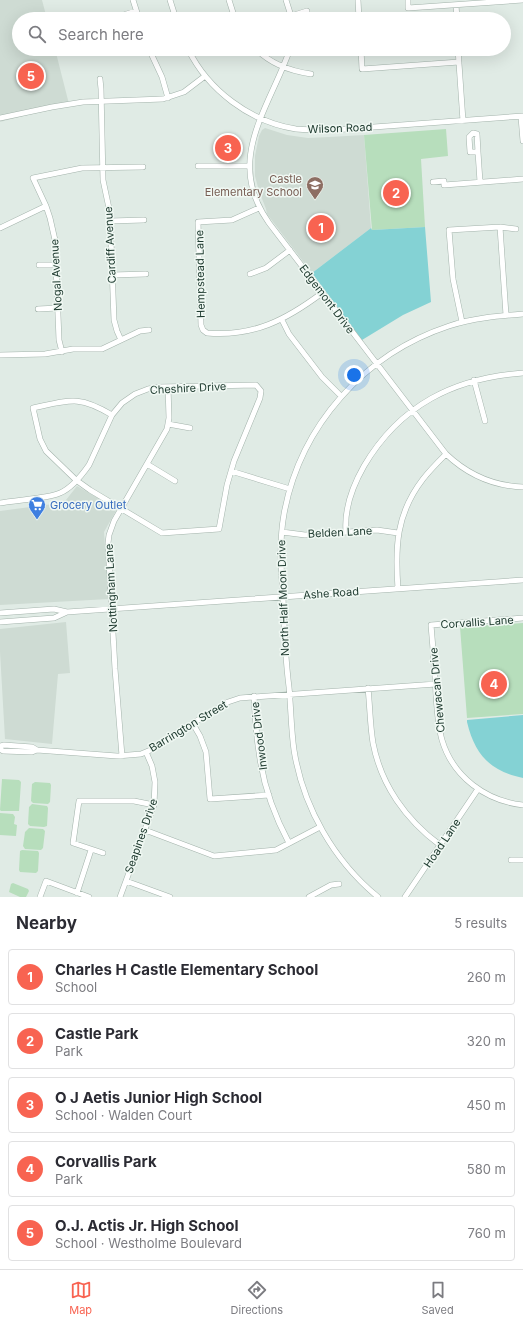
<!DOCTYPE html>
<meta charset="utf-8">
<style>
body{margin:0;font-family:Inter,sans-serif;background:#f7f7f7;color:#2b2b33}
.you{position:absolute;left:354px;top:375px;width:14px;height:14px;margin:-10px;border:3px solid #fff;border-radius:50%;background:#1a73e8;box-shadow:0 0 0 6px #1a73e833}
.badge{display:grid;place-items:center;width:26px;height:26px;border-radius:50%;background:#f86351;color:#fff;font-size:13px;font-weight:700}
.pin{position:absolute;translate:-50% -50%;border:2px solid #fff;box-shadow:0 1px 4px #0006}
.list{margin:0;padding:0;list-style:none}
h2{display:flex;justify-content:space-between;align-items:center;height:52px;margin:0;padding:0 16px;font-size:17px}
h2 small{font-size:13px;font-weight:400;color:#7c7c81}
.list li{display:grid;grid-template-columns:26px 1fr auto;gap:12px;align-items:center;box-sizing:border-box;height:56px;margin:0 8px 8px;padding:0 8px;border:1px solid #e1e1e2;border-radius:4px}
.list b{display:block;font-size:15px;white-space:nowrap}
.list p{margin:0;font-size:13px;white-space:nowrap;color:#7c7c81}
.list em{font-size:13px;font-style:normal;color:#7c7c81}
.icon{flex:none;width:22px;height:22px;fill:none;stroke:currentColor;stroke-width:2;stroke-linecap:round;stroke-linejoin:round}
.map{position:relative;flex:none;width:523px;height:897px;overflow:hidden}
.search{position:absolute;background:#fff;box-shadow:0 4px 16px #0002;left:12px;right:12px;top:12px;height:44px;display:flex;align-items:center;gap:10px;box-sizing:border-box;padding:0 14px;border-radius:22px;color:#7c7c81;font-size:15px}
.sheet{height:372px;background:#fff}
nav{display:flex;justify-content:space-around;align-items:center;box-sizing:border-box;height:56px;border-top:1px solid #e1e1e2;background:#fff;font-size:11px;color:#7c7c81}
nav a{display:grid;justify-items:center;gap:2px}
nav .on{color:#f86351}
.map>svg:first-child{display:block}
.built{fill:#cedbd3}
.green{fill:#b7debc}
.water{fill:#84d2d4}
.lines{fill:none;stroke-linecap:round;stroke-linejoin:round}
.minor-casing{stroke:#a3b3ab;stroke-width:6}
.minor{stroke:#fff;stroke-width:5}
.labels{text-anchor:middle;dominant-baseline:central;stroke-width:3;stroke-linejoin:round;paint-order:stroke}
.street-label{font-size:11px;fill:#203c31;stroke:#f0f8f3}
.education-label{font-size:11px;fill:#785e54;stroke:#f0f8f3;text-anchor:end}
.shop-label{font-size:11px;fill:#366cbe;stroke:#f0f8f3;text-anchor:start}
</style>
<div class="map">
<svg width="523" height="897" viewBox="0 0 523 897">
<rect width="100%" height="100%" fill="#e0ebe5"/>
<path class="built" d="M0 0H42L47 19H19V49H55L69 104 0 122Z
M265 128 287 135 308 138 329 137 364 135 371 228 312 273 306 264H305L267 214 266 209 259 191 255 176V156L259 136 262 130Z
M77 486 117 509 104 532 109 599 0 605V511L53 504 66 500Z
M66 622 70 673 58 674 52 744 5 739 0 652V629Z"/>
<path class="green" d="M446 129 448 156 421 159 425 227 372 230 364 135Z
M523 623V714L467 718 460 627Z
M2 779 19 780 21 782 19 811H1L0 810Z
M35 782 50 783 51 785 50 802 48 804 33 803 31 801 32 784Z
M32 804 47 806 48 808 47 826 44 827 30 826 28 824 29 807Z
M0 813 13 814 15 817 14 824 17 825 16 836 0 835Z
M29 828 43 829 45 831 43 848 41 850 25 849 23 846 25 832Z
M22 850 38 851 39 853 38 871 36 873 20 872 19 870 20 851Z
M13 883 28 889 29 891 26 897H20L9 892 11 884Z"/>
<path class="water" d="M425 227 431 302 403 315 362 340 312 273 371 228 372 230Z
M523 715V778C490 771 475 755 467 722V720Z"/>
<g class="lines">
<g class="minor-casing">
<path id="minor" d="M133 0 139 19
M170 0 176 19
M229 0 235 19
M286 0 292 19
M358 0 359 19
M408 0V8L523 0
M456 5 457 19
M291 16 307 11
M111 19 136 11
M149 49 162 77 168 98
M188 49C208 90 250 122 296 129 308 130 320 130 333 130L523 116
M256 49C271 64 290 71 311 74
M290 49C269 109 224 160 269 223L446 454C467 474 494 486 523 487
M361 49 362 69 459 62
M458 49 463 121
M100 79 101 89 103 180 110 213 114 320 117 331 121 340
M521 117 523 141
M0 118 52 107 83 102 163 99 184 92 205 76
M478 152 477 134 473 133 469 137 470 152H478L480 182
M198 166H249
M433 182 444 181V185L523 179
M259 208 232 220 198 222 201 325 203 330 207 333C253 337 286 320 322 293
M110 221 144 220
M500 227 506 315
M0 228 46 206
M39 265H57
M250 274 266 268 290 250
M112 275 146 274
M38 309 58 308
M282 320 289 334 322 377 341 396
M462 322 453 279 449 230 500 227 516 229
M62 352 59 340 55 240 50 218 46 206 33 178 82 168 143 167
M0 355 45 354 73 349H102L140 331 149 330
M474 380 485 421
M168 424 190 428
M147 464 175 481
M231 471 290 489
M0 503C13 501 25 500 38 498 45 497 53 496 60 493 72 488 82 475 89 465L112 415 122 403 135 394 148 389 159 387 256 385 261 391 260 398 234 461 227 485 219 529 162 533 90 490 76 480 46 451 40 439 33 408C70 400 79 395 112 415
M282 532 305 535 377 530 398 533
M346 532C344 508 352 487 364 466 400 405 454 378 523 373
M398 589C395 547 396 514 423 479 430 470 438 462 446 454
M67 612 523 580
M0 613 54 609 67 612 54 618 0 622
M523 618 431 625C433 648 435 672 436 695 437 710 438 726 442 740 453 777 486 801 523 805
M368 688C370 707 370 725 373 743 381 785 406 820 440 845
M254 696C255 715 256 734 259 752 263 784 274 815 289 843
M193 724 200 736 206 752 210 799 269 795
M0 746 4 745 32 747 37 750 117 756 141 754 153 749 173 735 228 702 240 698 436 684
M0 749 3 751 32 752 37 750
M122 756 115 669 108 543 109 535 114 521 167 429 169 418 168 387
M145 830 214 856 276 850 320 827
M103 853 73 843 79 801H134L154 805
M511 860H523
M126 881 170 897
M77 893 91 850
M40 897 46 881 89 897
M120 897 154 805 155 782 152 766 146 752
M309 897 331 885 339 884
M378 897C334 861 303 807 294 750 291 729 291 708 289 687 285 656 284 627 283 597 281 569 279 542 284 514 300 426 364 354 449 326 473 318 498 316 523 314
M405 897 478 789"/>
</g>
<use href="#minor" class="minor"/>
</g>
<defs>
<g id="school-pin" transform="scale(0.9)"><path d="M0 17L-7.5 6A9.5 9.5 0 1 1 7.5 6Z" fill="#8d6e63" stroke="#f0f8f3"/><path d="M0-5L7-2L0 1L-7-2ZM-4 1L0 2.5L4 1V4Q0 6-4 4Z" fill="#fff"/></g>
<g id="supermarket-pin" transform="scale(0.9)"><path d="M0 17L-7.5 6A9.5 9.5 0 1 1 7.5 6Z" fill="#3f7fe0" stroke="#f0f8f3"/><path d="M-6-5.5h2.5l.6 2H6L4.5 2H-2.5L-4.4-4H-6ZM-1.5 3.2a1.3 1.3 0 1 0 .1 0ZM3 3.2a1.3 1.3 0 1 0 .1 0Z" fill="#fff"/></g>
</defs>
<g fill-rule="evenodd">
<use href="#school-pin" x="315" y="185"/>
<use href="#supermarket-pin" x="37" y="505"/>
</g>
<g class="labels">
<g class="street-label">
<text transform="translate(340 128) rotate(-2)">Wilson Road</text>
<text transform="translate(110 245) rotate(-93)">Cardiff Avenue</text>
<text transform="translate(200 274) rotate(-91)">Hempstead Lane</text>
<text transform="translate(56 275) rotate(-93)">Nogal Avenue</text>
<text transform="translate(327 299) rotate(53)">Edgemont Drive</text>
<text transform="translate(188 388) rotate(-3)">Cheshire Drive</text>
<text transform="translate(340 532) rotate(-3)">Belden Lane</text>
<text transform="translate(111 588) rotate(-93)">Nottingham Lane</text>
<text transform="translate(331 593) rotate(-4)">Ashe Road</text>
<text transform="translate(283 598) rotate(-92)">North Half Moon Drive</text>
<text transform="translate(477 622) rotate(-4)">Corvallis Lane</text>
<text transform="translate(437 690) rotate(-95)">Chewacan Drive</text>
<text transform="translate(188 726) rotate(-31)">Barrington Street</text>
<text transform="translate(259 736) rotate(-97)">Inwood Drive</text>
<text transform="translate(141 836) rotate(-71)">Seapines Drive</text>
<text transform="translate(442 843) rotate(-56)">Hoad Lane</text>
</g>
<g class="education-label">
<text x="302" y="179">Castle<tspan x="302" dy="13">Elementary School</tspan></text>
</g>
<g class="shop-label">
<text x="50" y="505">Grocery Outlet</text>
</g>
</g>
</svg>
<div class="you"></div>
<div class="pin badge" style="left:321px;top:228px">1</div>
<div class="pin badge" style="left:396px;top:193px">2</div>
<div class="pin badge" style="left:228px;top:148px">3</div>
<div class="pin badge" style="left:494px;top:684px">4</div>
<div class="pin badge" style="left:31px;top:76px">5</div>
<div class="search"><svg class="icon" aria-label="search" viewBox="0 0 24 24"><circle cx="10" cy="10" r="6"/><path d="M15 15l6 6"/></svg>Search here</div>
</div>
<section class="sheet">
<h2>Nearby<small>5 results</small></h2>
<ul class="list">
<li><span class="badge">1</span><div><b>Charles H Castle Elementary School</b><p>School</p></div><em>260 m</em></li>
<li><span class="badge">2</span><div><b>Castle Park</b><p>Park</p></div><em>320 m</em></li>
<li><span class="badge">3</span><div><b>O J Aetis Junior High School</b><p>School · Walden Court</p></div><em>450 m</em></li>
<li><span class="badge">4</span><div><b>Corvallis Park</b><p>Park</p></div><em>580 m</em></li>
<li><span class="badge">5</span><div><b>O.J. Actis Jr. High School</b><p>School · Westholme Boulevard</p></div><em>760 m</em></li>
</ul>
</section>
<nav>
<a class="on"><svg class="icon" aria-label="map" viewBox="0 0 24 24"><path d="M3 6l6-2 6 2 6-2v14l-6 2-6-2-6 2zM9 4v14M15 6v14"/></svg>Map</a>
<a><svg class="icon" aria-label="directions" viewBox="0 0 24 24"><path d="M12 3l9 9-9 9-9-9zM9 14v-3h6M13 9l2 2-2 2"/></svg>Directions</a>
<a><svg class="icon" aria-label="saved" viewBox="0 0 24 24"><path d="M7 4h10v16l-5-4-5 4z"/></svg>Saved</a>
</nav>
